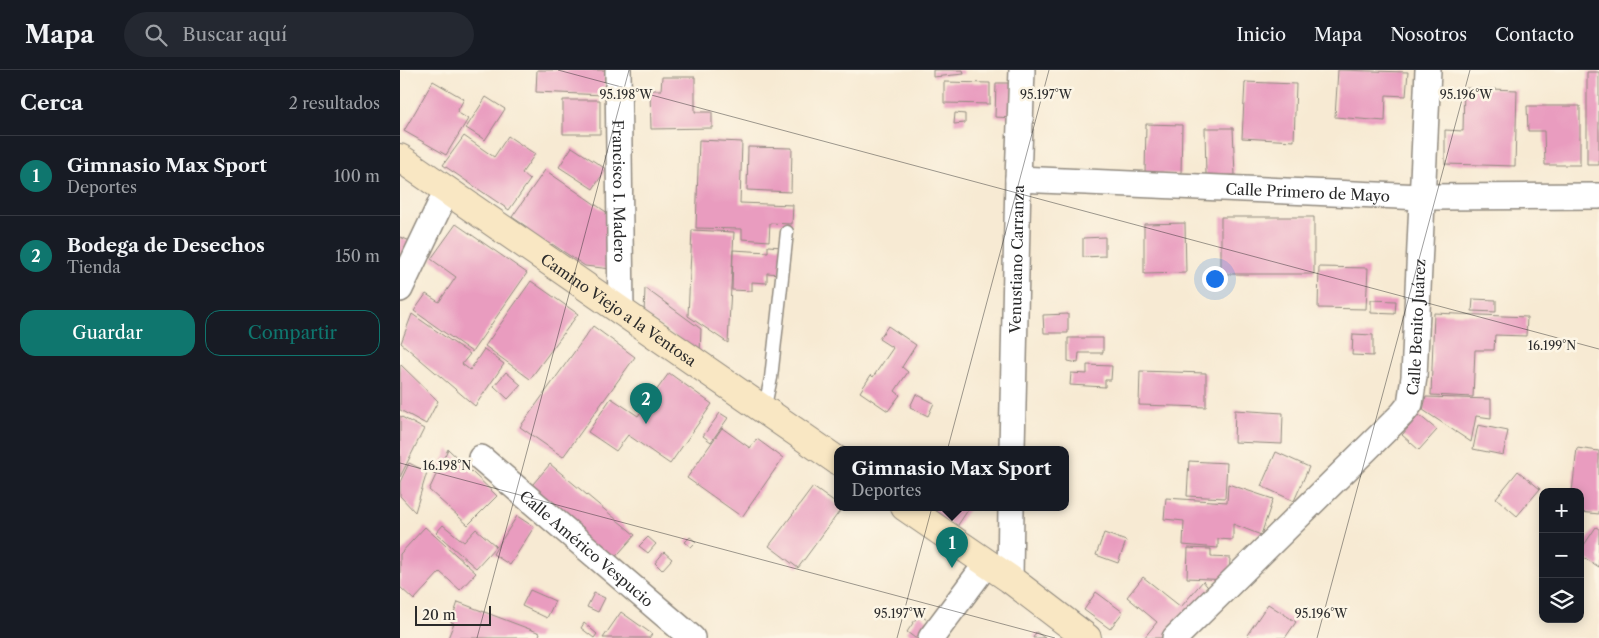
<!DOCTYPE html>
<html lang="es">
<meta charset="utf-8">
<style>
body{margin:0;font-family:"Libre Caslon Text",serif;background:#242831;color:#f1f3f6}
.controls{position:absolute;right:15px;bottom:15px;display:grid;overflow:hidden;border-radius:10px;box-shadow:0 2px 12px #0003}
.controls button{width:45px;height:45px;display:grid;place-items:center;padding:0;border:0;border-bottom:1px solid #363941;background:#171b24;color:#f1f3f6;font:25px sans-serif}
.scale{position:absolute;left:15px;bottom:12px;width:76px;box-sizing:border-box;padding-left:5px;border:2px solid #2b2b2b;border-top:0;font-size:14px;line-height:18px;white-space:nowrap;color:#2b2b2b;-webkit-text-stroke:4px #fcf5e5;paint-order:stroke}
.you{position:absolute;left:814px;top:208px;width:18px;height:18px;margin:-12px;border:4px solid #fff;border-radius:50%;background:#1a73e8;box-shadow:0 0 0 8px #1a73e833}
.badge{display:grid;place-items:center;width:32px;height:32px;border-radius:50%;background:#0f766e;color:#fff;font-size:16px;font-weight:700}
.pin{position:absolute;translate:-50% -41px;filter:drop-shadow(0 1px 2px #0008)}
.pin::after{content:'';position:absolute;top:26px;width:18px;height:15px;background:inherit;clip-path:polygon(0 0,100% 0,50% 100%)}
.popup{position:absolute;left:434px;top:376px;width:235px;height:65px;box-sizing:border-box;display:grid;place-content:center;border-radius:10px;background:#171b24;filter:drop-shadow(0 1px 4px #0005);font-size:16px;white-space:nowrap;color:#9ea1a6}
.popup b{font-size:19px;color:#f1f3f6}
.popup::after{content:'';position:absolute;left:50%;top:100%;margin-left:-10px;border:10px solid transparent;border-top-color:#171b24}
.list{margin:0;padding:0;list-style:none}
h2{display:flex;justify-content:space-between;align-items:center;height:65px;margin:0;padding:0 20px;font-size:21px}
h2 small{font-size:16px;font-weight:400;color:#9ea1a6}
.list li{display:grid;grid-template-columns:32px 1fr auto;gap:15px;align-items:center;box-sizing:border-box;height:80px;padding:0 20px;border-top:1px solid #363941}
.list b{display:block;font-size:19px;white-space:nowrap}
.list p{margin:0;font-size:16px;white-space:nowrap;color:#9ea1a6}
.list em{font-size:16px;font-style:normal;color:#9ea1a6}
.actions{display:flex;gap:10px;padding:15px 20px}
.actions a{flex:1;padding:11px 0;border:1px solid #0f766e;border-radius:15px;text-align:center;font-size:18px;color:#0f766e}
.actions .main{background:#0f766e;color:#fff}
.icon{flex:none;width:28px;height:28px;fill:none;stroke:currentColor;stroke-width:2;stroke-linecap:round;stroke-linejoin:round}
.map{position:relative;flex:none;width:1199px;height:568px;overflow:hidden}
header{display:flex;align-items:center;gap:30px;box-sizing:border-box;height:70px;padding:0 25px;background:#171b24;border-bottom:1px solid #363941}
header strong{font-size:24px}
nav{display:flex;gap:28px;margin-inline-start:auto;font-size:18px}
.search{width:350px;height:45px;background:#242831;display:flex;align-items:center;gap:12px;box-sizing:border-box;padding:0 18px;border-radius:28px;color:#9ea1a6;font-size:19px}
main{display:flex}
aside{flex:1;background:#171b24}
.map>svg:first-child{display:block}
.building{fill:#e99cbf}
.lines{fill:none;stroke-linecap:round;stroke-linejoin:round}
.lane-casing{stroke:#918a7f;stroke-width:15}
.street-casing{stroke:#918a7f;stroke-width:28}
.secondary-casing{stroke:#918a7f;stroke-width:30}
.lane{stroke:#fff;stroke-width:12}
.street{stroke:#fff;stroke-width:25}
.secondary{stroke:#f9e7c3;stroke-width:28}
.ticks{fill:none;stroke:#2b2b2b;stroke-width:1;stroke-opacity:0.45}
.labels{text-anchor:middle;dominant-baseline:central;stroke-width:5;stroke-linejoin:round;paint-order:stroke}
.street-label{font-size:15px;fill:#2b2b2b;stroke:#fcf5e5}
.ticks-label{font-size:12px;text-anchor:middle;fill:#2b2b2b;stroke:#fcf5e5;stroke-width:5;stroke-linejoin:round;paint-order:stroke}
</style>
<header>
<strong>Mapa</strong>
<div class="search"><svg class="icon" aria-label="search" viewBox="0 0 24 24"><circle cx="10" cy="10" r="6"/><path d="M15 15l6 6"/></svg>Buscar aquí</div>
<nav><a>Inicio</a><a>Mapa</a><a>Nosotros</a><a>Contacto</a></nav>
</header>
<main>
<aside>
<h2>Cerca<small>2 resultados</small></h2>
<ul class="list">
<li><span class="badge">1</span><div><b>Gimnasio Max Sport</b><p>Deportes</p></div><em>100 m</em></li>
<li><span class="badge">2</span><div><b>Bodega de Desechos</b><p>Tienda</p></div><em>150 m</em></li>
</ul>
<div class="actions"><a class="main">Guardar</a><a>Compartir</a></div>
</aside>
<div class="map">
<svg width="1199" height="568" viewBox="0 0 1199 568">
<rect width="100%" height="100%" fill="#fcf5e5"/>
<filter id="ink" filterUnits="userSpaceOnUse"><feTurbulence type="fractalNoise" baseFrequency=".02" numOctaves="2"/><feDisplacementMap in="SourceGraphic" scale="10" xChannelSelector="R" yChannelSelector="G"/><feConvolveMatrix kernelMatrix="1 2 1 2 8 2 1 2 1" color-interpolation-filters="sRGB"/></filter>
<filter id="wash" filterUnits="userSpaceOnUse"><feTurbulence type="fractalNoise" baseFrequency=".0096" numOctaves="4" result="noise"/><feDisplacementMap in="SourceGraphic" scale="20" xChannelSelector="R" yChannelSelector="G"/><feGaussianBlur stdDeviation="1.12" result="paint"/><feColorMatrix in="noise" values="0 0 0 0 0 0 0 0 0 0 0 0 0 0 0 0 0 1.4 0 .05"/><feComposite in="paint" operator="in"/></filter>
<g filter="url(#wash)">
<rect width="100%" height="100%" fill="#f7ead3"/>
<g id="blocks">
<path class="building" d="M137 0H205L204 25 136 22Z
M533 0H563L564 4 533 7Z
M938 0 1008 2 1006 26 986 25 985 51 935 47Z
M1187 2H1199V95H1187Z
M262 7H295V42H312V58L251 59 250 20H261Z
M33 11 64 29 57 42 68 49 46 85 4 61Z
M544 12 590 13V34L544 33Z
M845 12 896 14 894 71 842 68Z
M596 13H614L613 48 595 47Z
M1064 18 1117 20 1115 96 1045 94V60L1063 61Z
M86 27 105 39 85 70 66 58Z
M163 30H200V64H163Z
M1127 36H1180V95H1145L1144 61H1128Z
M555 43 565 44V53L554 54Z
M746 54 782 55 781 104 745 103Z
M805 58H833L835 105 806 106Z
M64 66 94 87 108 66 135 84 122 103 130 110 109 140 43 95Z
M299 70 342 72 340 133 393 135 392 154 370 153 369 171 342 169V159L296 158Z
M172 77 206 99 193 119 159 97Z
M348 77 392 78 391 122 347 120Z
M145 100 215 148 211 199 185 196 152 174 150 177 124 160 127 157 112 147Z
M821 147H914V204H821Z
M785 153 786 203 744 204V154Z
M56 154 127 203 72 282 14 241 26 224 39 232 56 207 31 189Z
M292 160 334 162 328 273 288 246Z
M0 167 13 172 0 206Z
M705 167V186L683 187V168Z
M368 176 383 177 381 204 367 203V213L352 212V221L332 220 333 180 368 182Z
M919 197 968 198 966 239 918 238Z
M131 211 178 244 130 309 85 276Z
M245 218 301 259 300 284 244 244Z
M1073 229 1096 230V242L1072 241Z
M971 230 996 231 995 244 971 243Z
M1034 243 1127 247 1126 266 1095 265 1094 280H1075L1073 327 1031 325Z
M12 244 70 284 62 294 70 300 84 279 104 294 75 336 1 273Z
M668 244V263H644L643 245Z
M193 256 235 287 163 387 120 357Z
M488 256 516 275 502 297 508 302 495 321 500 325 488 341 460 322 471 305 473 307 493 278 479 269Z
M953 264 973 265V286L952 285Z
M668 268H703V283H679L678 293 668 291Z
M0 294 38 331 26 354 0 340Z
M687 295 712 296 711 310H705V317L670 315 671 303 687 304Z
M740 301 806 303V337L739 335Z
M106 302 121 315 108 329 94 316Z
M269 303 312 334 270 394 228 365 216 381 188 362 211 328 238 346Z
M516 324 534 333 528 346 510 337Z
M1026 327 1091 329V348L1076 346 1071 372 1023 340Z
M835 340 883 343 882 374 834 372Z
M320 343 328 348 311 372 303 366Z
M1019 345 1037 360 1019 380 1002 365Z
M0 346 24 359 0 407Z
M1078 355 1108 361 1103 385 1073 379Z
M322 358 350 378 357 369 383 388 342 447 287 408Z
M1177 378 1199 381V444L1180 442V422H1172Z
M48 379 97 426 68 455 29 420Z
M876 382 909 397 894 431 861 416Z
M789 391 827 393 825 428 787 426Z
M9 393 27 402 15 442 0 426V412Z
M150 394 235 465 211 492 127 421Z
M1118 401 1140 419 1117 446 1096 428Z
M828 414 873 429 861 465 833 454V470L818 469V478L783 475 784 451 764 449 766 428 827 432Z
M413 417 442 438 398 498 369 476Z
M524 437H570L556 458Z
M117 446 134 457 110 495 93 484Z
M43 455 64 472 76 459 96 476 76 498 36 463Z
M25 457 76 503 60 520 40 502 14 530 0 517V484Z
M1196 457 1199 459V497L1180 485V481Z
M704 463 726 471 718 493 696 485Z
M248 467 256 474 248 483 239 476Z
M290 467 296 472 291 477 285 472Z
M788 478 811 479V487L830 488 829 510 787 508Z
M264 482 272 489 262 500 255 493Z
M743 507 781 537 803 511 810 520 767 568H744L757 552 727 527Z
M130 520 155 531 147 548 122 536Z
M696 522 723 542 710 559 684 540Z
M194 523 205 528 198 542 187 537Z
M58 532 140 563 138 568H48L54 553 51 552Z
M868 534 896 552 885 568H851L847 565Z
M221 542 252 564 249 568H203Z
M519 544 531 553 521 568H515L507 562Z
M184 553 197 564 194 568 181 558Z
M636 562 645 568H633Z"/>
</g>
</g>
<g filter="url(#ink)">
<use href="#blocks" fill-opacity="0" stroke="#918a7f" stroke-width="1"/>
<g class="lines">
<g class="lane-casing">
<path id="lane" d="M364 340 371 308 387 162"/>
</g>
<g class="street-casing">
<g id="street">
<path id="s1" d="M218 0 221 242"/>
<path id="s2" d="M618 109 1022 127 1199 126"/>
<path d="M0 219 47 120"/>
<path id="s3" d="M612 379 618 109 622 0"/>
<path id="s4" d="M81 388 292 568"/>
<path d="M610 509 611 437"/>
<path d="M531 568 587 493"/>
<path id="s5" d="M775 568 1002 344 1010 334 1014 307 1028 0"/>
</g>
</g>
<g class="secondary-casing">
<g id="secondary">
<path id="s6" d="M0 88 438 391"/>
<path d="M505 437 610 509 687 568"/>
</g>
</g>
<use href="#lane" class="lane"/>
<use href="#street" class="street"/>
<use href="#secondary" class="secondary"/>
</g>
</g>
<path class="ticks" d="M158 0 1199 279M0 393 655 568M77 568 229 0M497 568 649 0M917 568 1070 0"/>
<g class="labels">
<g class="street-label">
<text stroke="none"><textPath href="#s1" startOffset="121">Francisco I. Madero</textPath></text>
<text stroke="none"><textPath href="#s2" startOffset="290">Calle Primero de Mayo</textPath></text>
<text stroke="none"><textPath href="#s3" startOffset="190">Venustiano Carranza</textPath></text>
<text stroke="none"><textPath href="#s6" startOffset="266">Camino Viejo a la Ventosa</textPath></text>
<text stroke="none"><textPath href="#s5" startOffset="409">Calle Benito Juárez</textPath></text>
<text stroke="none"><textPath href="#s4" startOffset="139">Calle Américo Vespucio</textPath></text>
</g>
</g>
<g class="ticks-label">
<text x="226" y="29">95.198°W</text>
<text x="646" y="29">95.197°W</text>
<text x="1066" y="29">95.196°W</text>
<text x="1152" y="280">16.199°N</text>
<text x="47" y="400">16.198°N</text>
<text x="500" y="548">95.197°W</text>
<text x="921" y="548">95.196°W</text>
</g>
</svg>
<div class="controls">
<button>+</button>
<button>−</button>
<button><svg class="icon" aria-label="layers" viewBox="0 0 24 24"><path d="M12 4l9 5-9 5-9-5zM3 14l9 5 9-5"/></svg></button>
</div>
<div class="scale">20 m</div>
<div class="you"></div>
<div class="pin badge" style="left:552px;top:498px">1</div>
<div class="popup"><b>Gimnasio Max Sport</b>Deportes</div>
<div class="pin badge" style="left:246px;top:354px">2</div>
</div>
</main>
